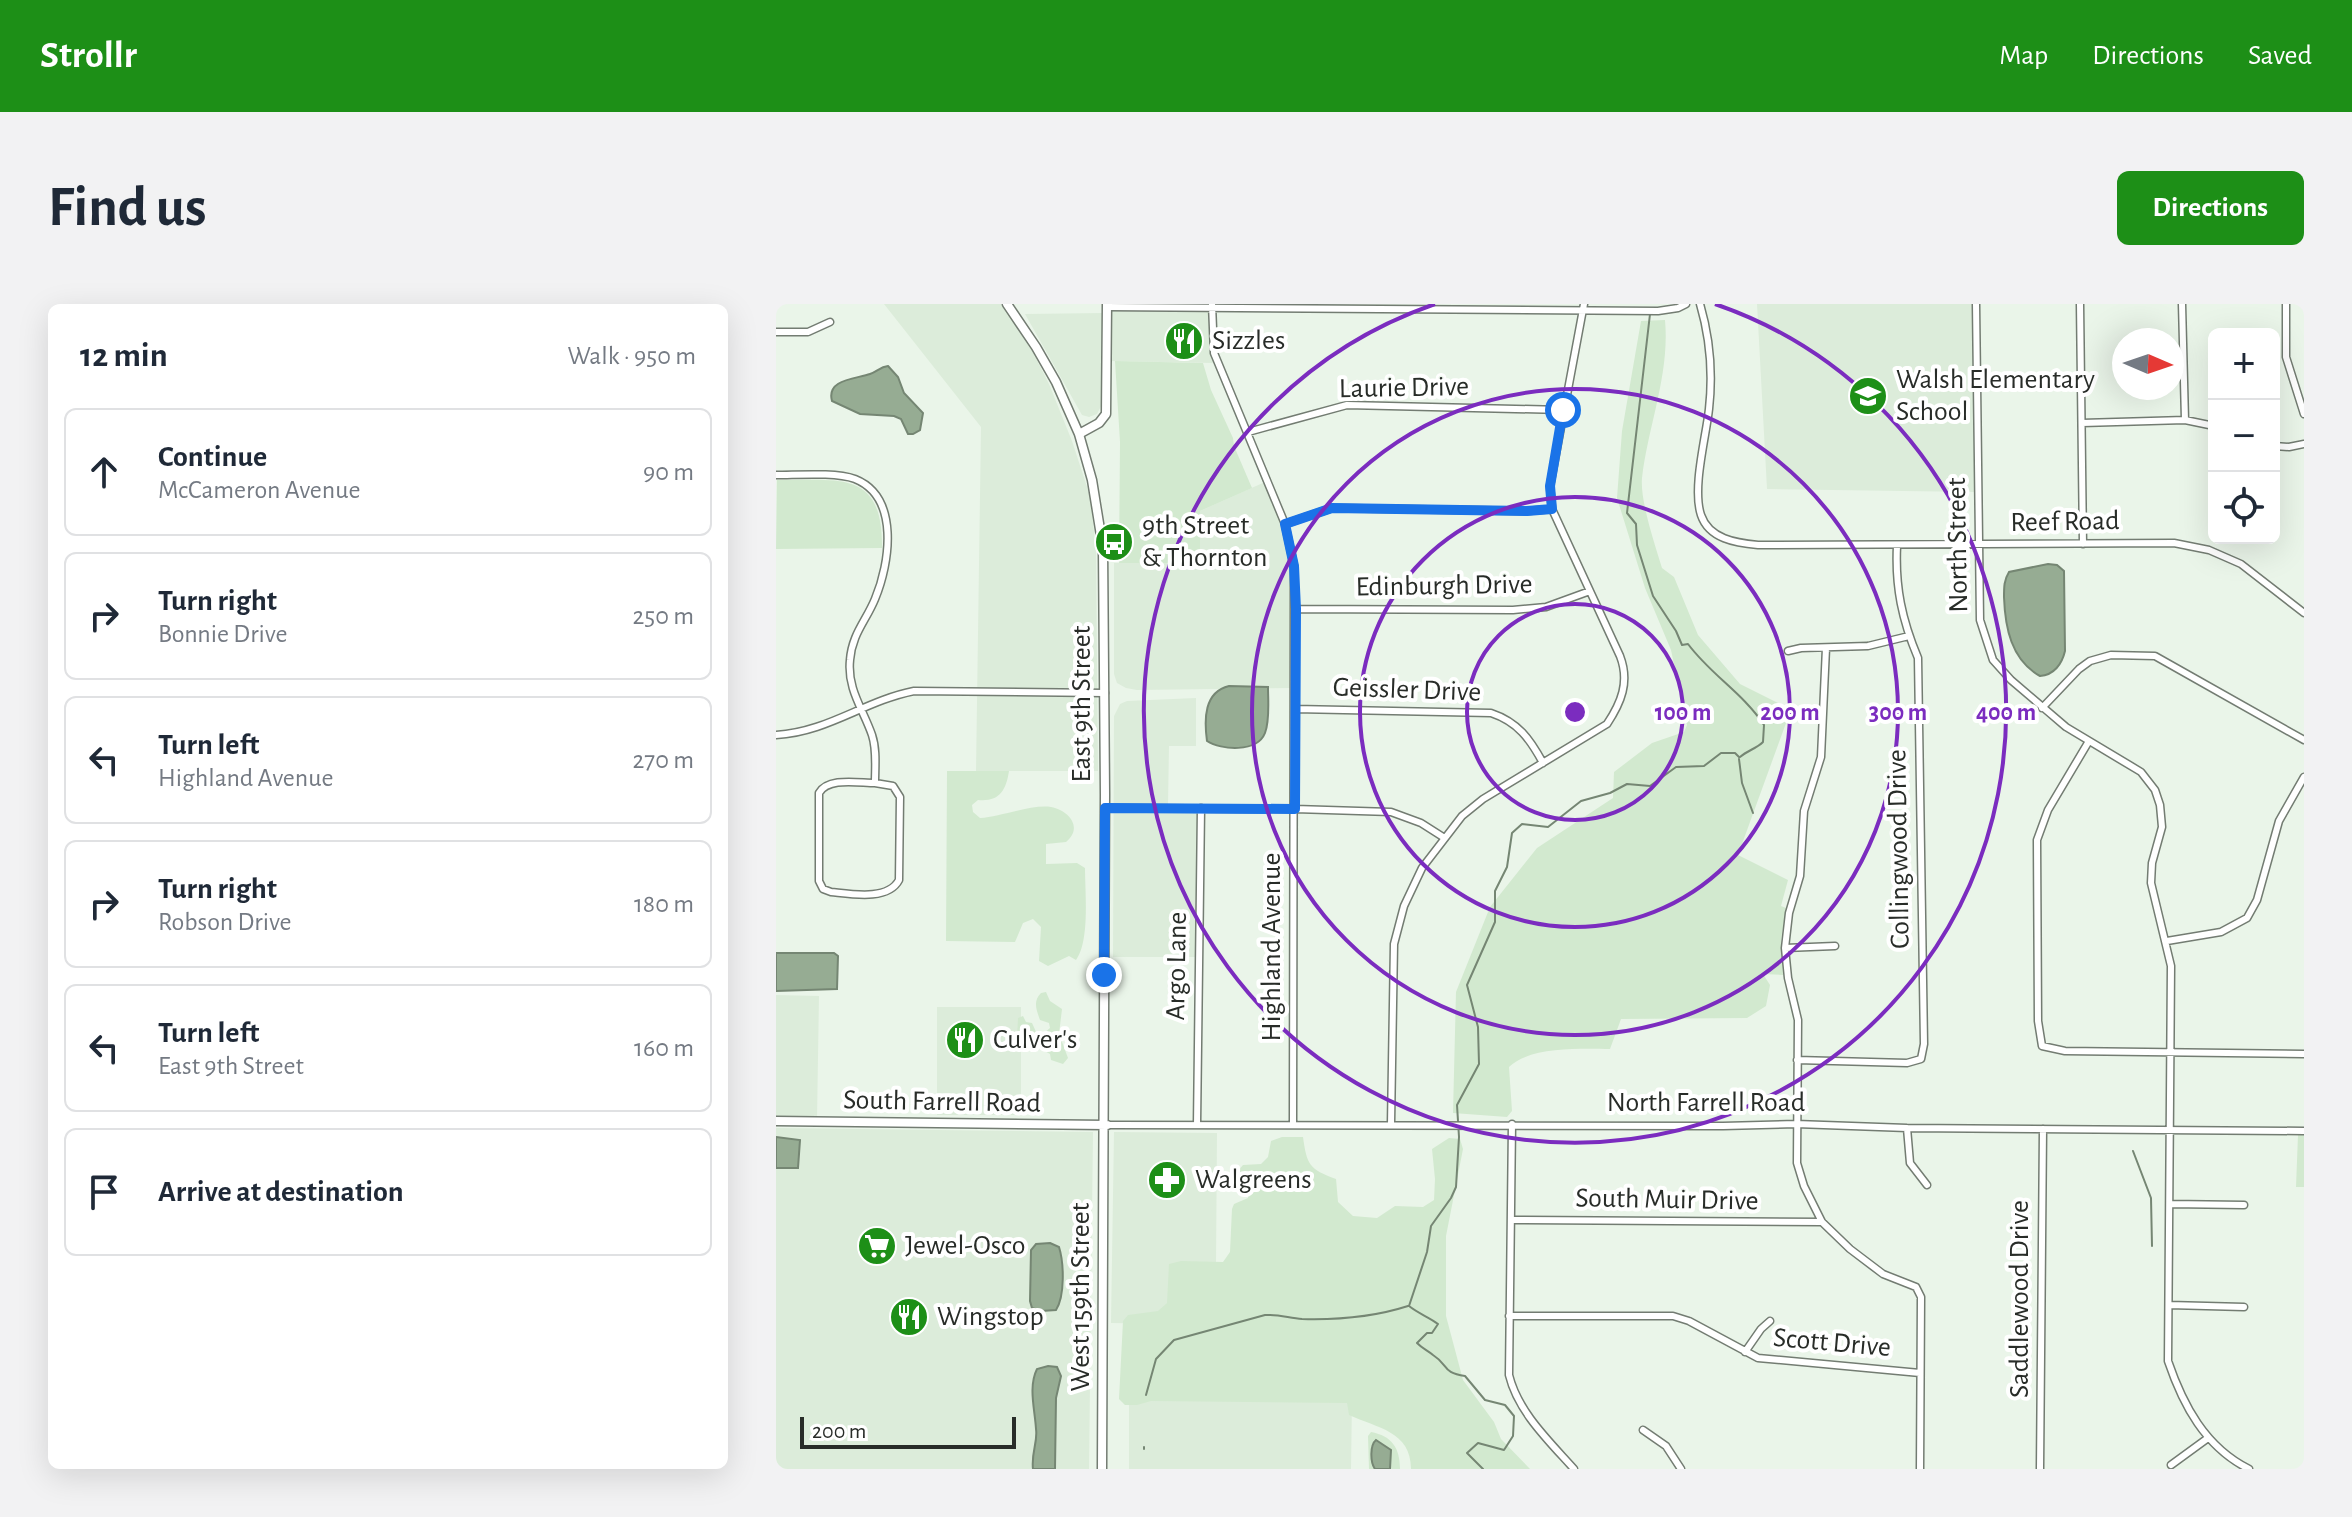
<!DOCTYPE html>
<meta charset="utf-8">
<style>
body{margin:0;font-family:"Alegreya Sans",sans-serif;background:#f2f2f3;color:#1f2937}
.controls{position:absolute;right:24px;top:24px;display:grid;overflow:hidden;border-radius:12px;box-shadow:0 8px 32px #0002}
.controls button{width:72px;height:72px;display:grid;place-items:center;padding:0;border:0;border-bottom:2px solid #e0e1e3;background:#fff;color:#1f2937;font:40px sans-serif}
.compass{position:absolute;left:1336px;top:24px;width:72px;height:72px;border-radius:50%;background:#fff;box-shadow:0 8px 32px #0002;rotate:92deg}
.scale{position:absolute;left:24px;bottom:20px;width:216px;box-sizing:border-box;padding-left:8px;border:4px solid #282c28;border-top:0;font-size:22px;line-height:28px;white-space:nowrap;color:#282c28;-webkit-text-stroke:6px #fff;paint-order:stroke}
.stop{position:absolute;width:24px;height:24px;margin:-18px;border:6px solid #1a73e8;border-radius:50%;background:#fff}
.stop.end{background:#1a73e8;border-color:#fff;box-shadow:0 2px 8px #0008}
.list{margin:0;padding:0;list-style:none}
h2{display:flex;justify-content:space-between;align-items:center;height:104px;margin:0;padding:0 32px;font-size:34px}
h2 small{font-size:26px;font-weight:400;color:#747a83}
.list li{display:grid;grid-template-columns:52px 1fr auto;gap:24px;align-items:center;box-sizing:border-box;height:128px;margin:0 16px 16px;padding:0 16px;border:2px solid #e0e1e3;border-radius:12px}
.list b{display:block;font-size:30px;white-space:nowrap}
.list p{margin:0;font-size:26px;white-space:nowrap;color:#747a83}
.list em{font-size:26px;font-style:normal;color:#747a83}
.icon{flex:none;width:44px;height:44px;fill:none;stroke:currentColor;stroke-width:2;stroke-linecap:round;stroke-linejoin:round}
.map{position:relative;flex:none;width:1528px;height:1165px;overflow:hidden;border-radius:12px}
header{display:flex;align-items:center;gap:48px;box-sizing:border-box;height:112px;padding:0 40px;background:#1d8f17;color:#fff}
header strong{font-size:38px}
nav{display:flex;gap:44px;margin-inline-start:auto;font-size:28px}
.intro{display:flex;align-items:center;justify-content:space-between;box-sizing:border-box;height:192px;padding:0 48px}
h1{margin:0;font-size:56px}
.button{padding:20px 36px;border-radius:12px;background:#1d8f17;color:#fff;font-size:28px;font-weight:700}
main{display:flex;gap:48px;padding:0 48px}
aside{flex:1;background:#fff;border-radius:12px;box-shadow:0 8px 32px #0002}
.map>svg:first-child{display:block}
.built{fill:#dcecda}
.green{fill:#d2e9cf}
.water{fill:#96ac93;stroke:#758673;stroke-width:2}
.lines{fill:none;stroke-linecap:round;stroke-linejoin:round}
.stream{stroke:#758673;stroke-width:2}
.street-casing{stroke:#737c72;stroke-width:9}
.secondary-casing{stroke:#737c72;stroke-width:11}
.street{stroke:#fff;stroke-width:6}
.secondary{stroke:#fff;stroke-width:8}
.route{stroke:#1a73e8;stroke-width:10}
.ring{fill:none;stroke:#7b2cbf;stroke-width:4}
.labels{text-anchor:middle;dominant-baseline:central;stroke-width:8;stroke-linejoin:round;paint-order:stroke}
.poi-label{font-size:28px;fill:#282c28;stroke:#fff;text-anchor:start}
.street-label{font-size:28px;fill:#282c28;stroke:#fff}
.centre{fill:#7b2cbf;stroke:#fff;stroke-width:4}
.ring-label{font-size:24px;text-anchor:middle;font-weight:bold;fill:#7b2cbf;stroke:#fff;stroke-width:8;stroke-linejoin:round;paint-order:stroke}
</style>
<header>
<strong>Strollr</strong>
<nav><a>Map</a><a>Directions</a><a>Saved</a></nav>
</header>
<div class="intro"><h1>Find us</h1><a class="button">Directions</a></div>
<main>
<aside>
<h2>12 min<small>Walk · 950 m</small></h2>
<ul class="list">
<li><svg class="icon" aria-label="ahead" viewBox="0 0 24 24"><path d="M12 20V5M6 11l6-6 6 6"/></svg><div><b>Continue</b><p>McCameron Avenue</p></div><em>90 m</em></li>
<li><svg class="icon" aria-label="right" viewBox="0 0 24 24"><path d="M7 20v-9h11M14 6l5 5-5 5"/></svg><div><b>Turn right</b><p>Bonnie Drive</p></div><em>250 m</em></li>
<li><svg class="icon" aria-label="left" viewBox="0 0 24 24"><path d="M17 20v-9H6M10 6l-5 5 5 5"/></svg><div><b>Turn left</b><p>Highland Avenue</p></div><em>270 m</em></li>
<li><svg class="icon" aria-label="right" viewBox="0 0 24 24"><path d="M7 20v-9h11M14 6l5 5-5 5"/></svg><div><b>Turn right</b><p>Robson Drive</p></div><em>180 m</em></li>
<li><svg class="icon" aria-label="left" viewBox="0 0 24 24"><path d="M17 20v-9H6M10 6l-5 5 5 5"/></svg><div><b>Turn left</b><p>East 9th Street</p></div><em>160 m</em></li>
<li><svg class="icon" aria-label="arrive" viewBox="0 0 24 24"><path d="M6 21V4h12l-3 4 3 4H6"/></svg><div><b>Arrive at destination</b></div></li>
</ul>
</aside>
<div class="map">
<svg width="1528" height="1165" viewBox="0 0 1528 1165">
<rect width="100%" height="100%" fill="#eaf5e9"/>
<path class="built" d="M108 0H225L252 38 273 80 296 137 314 192 320 245 322 467H200L205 123Z
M981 0H1197L1199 188 991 185Z
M333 6H433L438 59 334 57Z
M328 9V96L321 110 313 113 306 111 249 10Z
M489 178 506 223 513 259 516 279 515 384 361 386 350 384 341 379 338 370V259H424V207Z
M420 394V442H393L392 501 427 502 426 653H337L338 412 344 400 351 397Z
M0 691 43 692 41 815 0 814Z
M161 703H245V811H161Z
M0 824 317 828 313 1165H0Z
M338 828 441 829 440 960 398 1020 335 1019Z
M353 1093 576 1095 575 1165H353Z"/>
<path class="green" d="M889 16C894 70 872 122 866 174 864 197 879 241 886 264L898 273 922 331 964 380 1002 399 1010 419 962 551 1012 576 1005 602 1010 604 1005 636 1007 671 987 670 994 681 990 702 971 714 845 715 834 745C806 745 754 742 733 763L736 807 731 813 677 809 680 688 714 603 761 544 837 494 838 468 876 439 908 428 911 421 895 346 869 284 841 194 846 127 865 17Z
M339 57 427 59 435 86 457 134 458 142 476 184 424 207V259H343L344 138Z
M1 176C63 177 107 165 106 244L0 245Z
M171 467H233C230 487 223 498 202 496L196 501 197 508 204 514C224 513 256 500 275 503 294 507 307 524 290 538L270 540V560L301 559 309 564C309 588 314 637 300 656L293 652 272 662 263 657 265 623 257 615 247 619 239 638 170 637Z
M270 688 274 697 286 705 283 730 292 754 287 760 275 756 274 750 265 745 256 744 249 737 241 734 242 714 247 712 250 718 256 719 261 730H267L274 724 273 719 264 716C260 705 257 697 265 689Z
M1522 831H1528V883H1520Z
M506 833H527C531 861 533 865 560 875L562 898 577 912 601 914 619 902 647 903 658 896 659 875 656 845 673 834 684 835 687 845 670 932V1012L687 1076 718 1118 725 1135 754 1165H635C635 1127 601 1124 573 1111L571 1099 375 1097 361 1101H349L343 1095 347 1017 352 1011 382 1007 391 999 393 960 405 957 447 958 454 948 456 905 458 900 472 894V887L461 868 467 861 485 860 492 853 495 837Z
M595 1128C616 1132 624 1144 624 1165H593L592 1132Z"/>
<path class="water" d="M112 62 122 73 128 89 147 109 144 126 137 130H132L125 115 118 112 84 110 56 97C50 75 80 75 94 70 102 67 104 63 112 62Z
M1272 260 1281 261 1288 267 1289 347C1286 360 1278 371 1264 372 1235 356 1229 323 1228 293 1228 283 1228 276 1233 268Z
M453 382 492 383C492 397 494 416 489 429 481 449 445 446 431 437 428 415 428 388 453 382Z
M0 649H58L62 652 61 685 0 687Z
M0 833 24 836 22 864H0Z
M274 939 283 943C288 959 289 992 280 1006L265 1007 256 1004 254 997 255 946 260 940Z
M272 1062 281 1063 285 1072 280 1094 279 1165H257C255 1149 262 1138 260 1125 259 1106 252 1083 261 1065Z
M600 1136 615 1146 614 1165H599C594 1158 594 1141 600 1136Z"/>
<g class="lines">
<path class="stream" d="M874 10 851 209 860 220 861 241 877 292 900 327 906 341 912 340C935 371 967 389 988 421L987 438C980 445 972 446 964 453
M963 455 966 479 977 509
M1357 847 1375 894 1376 942
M633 1002 651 948 655 922 675 894 680 883 683 833 681 801 703 760 702 723 691 681 719 618V587L731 563 736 529 746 520 772 523 805 497 834 489 851 480 874 482 900 463 928 462 945 449H959L963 453
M633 1002C643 1010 653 1013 662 1020L656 1029H651L641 1039C647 1045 651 1046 657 1051 673 1061 666 1069 689 1072L709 1096 729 1101 738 1112 737 1132 728 1146 702 1139 691 1149 707 1165
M370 1091 380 1055 398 1036 489 1011C502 1010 513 1014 526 1015 563 1016 598 1013 632 1002
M368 1143V1145"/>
<g class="street-casing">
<path id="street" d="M436 0 438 49 509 220 518 262 517 820
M924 0C934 34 937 69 933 105 930 133 916 184 925 211 933 235 960 239 982 241L1398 239 1433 246 1465 260 1528 309
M1200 0 1204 316 1217 356 1235 376 1290 423 1365 468 1379 486 1384 501 1386 523 1376 559 1375 579 1395 662 1392 1057C1407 1101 1429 1143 1473 1165
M1304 0 1307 240
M1406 0 1409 116
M1510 0V53L1528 110
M331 3 882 7 902 4 910 0
M0 28H32L54 18
M1306 119 1409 116 1438 122
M472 128 571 101 787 106
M1498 142 1513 143 1528 140
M0 171C22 171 59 168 79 175 124 193 114 259 99 295 90 317 76 330 74 356 71 385 87 405 96 431 101 446 99 463 99 479 82 479 52 473 43 489V577L47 585 55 588C75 590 112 597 123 576L124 493 117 482 99 479
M509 220 556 204 751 207 776 205
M520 305 737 306 770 303 814 287
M1050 344 1045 453 1028 507 1024 572 1013 609 1009 644 1012 674 1022 716 1021 859 1028 882 1046 918 1074 945 1107 970 1140 983 1145 993 1144 1165
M1012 347 1025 344 1092 342 1133 332
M1266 404 1303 365 1314 357 1335 351 1379 352 1528 436
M519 405 715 409C742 418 754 435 767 459
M0 431C52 428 88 397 138 387L329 389
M1313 437 1272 506 1261 536 1262 717 1266 742 1289 747 1528 750
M329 504 519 505 615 508 645 519 667 533
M1391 637 1445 628 1471 614 1481 596 1503 517 1528 473
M1009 644 1059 642
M1021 756 1131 759 1145 755 1148 740 1142 354C1126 316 1119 283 1121 242
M615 820 618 640 628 602 646 564 686 512 707 495 831 420C845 399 854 378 844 352L776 205 774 182 808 0
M736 820 733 1071C742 1108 773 1137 798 1165
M332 821 947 822 1020 820 1131 824 1528 827
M421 821 425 504
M1131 824 1134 859 1151 881
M1394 900 1468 901
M736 916 1046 918
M1393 1001 1468 1003
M733 1012H897L913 1017 982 1054 1144 1069
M969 1048 985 1025 994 1017
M867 1126 890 1142 905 1165
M1395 1161 1432 1134
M1264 1165 1267 825"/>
</g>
<g class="secondary-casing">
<path id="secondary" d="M231 0 260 43 280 78 303 130 316 176 327 244 329 490 326 1165
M303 130 323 119 330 110 331 0
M0 817 331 821"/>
</g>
<use href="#street" class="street"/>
<use href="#secondary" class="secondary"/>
</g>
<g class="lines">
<path class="route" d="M328 671 329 504 519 505 520 305 518 262 509 220 556 204 751 207 776 205 774 182 787 106"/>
</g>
<g class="ring">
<circle cx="799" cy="408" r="108"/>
<circle cx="799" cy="408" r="215"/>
<circle cx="799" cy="408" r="323"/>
<path d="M939 0A431 431 0 1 1 659 0"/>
</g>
<defs>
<g id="restaurant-disc" transform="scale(2)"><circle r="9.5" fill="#1d8f17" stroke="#fff"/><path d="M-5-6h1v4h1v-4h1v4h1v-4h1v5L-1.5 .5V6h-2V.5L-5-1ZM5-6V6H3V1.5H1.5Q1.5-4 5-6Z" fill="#fff"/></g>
<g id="school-disc" transform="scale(2)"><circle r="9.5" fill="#1d8f17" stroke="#fff"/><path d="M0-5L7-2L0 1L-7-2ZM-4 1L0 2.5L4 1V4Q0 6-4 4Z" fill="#fff"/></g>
<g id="bus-disc" transform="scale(2)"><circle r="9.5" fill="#1d8f17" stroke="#fff"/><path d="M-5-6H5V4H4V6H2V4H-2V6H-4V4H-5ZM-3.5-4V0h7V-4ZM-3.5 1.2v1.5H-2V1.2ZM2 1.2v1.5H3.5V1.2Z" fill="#fff"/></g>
<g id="pharmacy-disc" transform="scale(2)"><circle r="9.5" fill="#1d8f17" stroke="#fff"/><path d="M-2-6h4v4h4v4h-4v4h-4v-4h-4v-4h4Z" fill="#fff"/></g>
<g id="supermarket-disc" transform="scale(2)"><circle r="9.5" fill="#1d8f17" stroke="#fff"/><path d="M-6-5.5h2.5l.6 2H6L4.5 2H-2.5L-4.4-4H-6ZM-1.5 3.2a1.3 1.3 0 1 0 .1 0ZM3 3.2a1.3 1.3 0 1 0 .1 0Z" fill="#fff"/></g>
</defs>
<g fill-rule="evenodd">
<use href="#restaurant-disc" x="408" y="37"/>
<use href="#school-disc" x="1092" y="92"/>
<use href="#bus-disc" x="338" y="238"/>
<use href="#restaurant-disc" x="189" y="736"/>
<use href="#pharmacy-disc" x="391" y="876"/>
<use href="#supermarket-disc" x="101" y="942"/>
<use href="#restaurant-disc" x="133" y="1013"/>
</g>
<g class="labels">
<g class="poi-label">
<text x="436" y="37">Sizzles</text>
<text x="1120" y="76">Walsh Elementary<tspan x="1120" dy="32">School</tspan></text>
<text x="366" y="222">9th Street<tspan x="366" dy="32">&amp; Thornton</tspan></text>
<text x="217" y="736">Culver's</text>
<text x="419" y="876">Walgreens</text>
<text x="129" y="942">Jewel-Osco</text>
<text x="161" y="1013">Wingstop</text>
</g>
<g class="street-label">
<text transform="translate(628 84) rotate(-1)">Laurie Drive</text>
<text transform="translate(1289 218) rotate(-1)">Reef Road</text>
<text transform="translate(1182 241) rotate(-91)">North Street</text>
<text transform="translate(668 282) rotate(-1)">Edinburgh Drive</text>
<text transform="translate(631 386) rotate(2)">Geissler Drive</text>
<text transform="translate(306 400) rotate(-90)">East 9th Street</text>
<text transform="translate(1123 545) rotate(-91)">Collingwood Drive</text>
<text transform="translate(496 643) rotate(-90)">Highland Avenue</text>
<text transform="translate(401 662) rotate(-89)">Argo Lane</text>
<text transform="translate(166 798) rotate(1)">South Farrell Road</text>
<text x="930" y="799">North Farrell Road</text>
<text transform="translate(891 896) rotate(1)">South Muir Drive</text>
<text transform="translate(305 993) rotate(-90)">West 159th Street</text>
<text transform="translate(1244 995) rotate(-90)">Saddlewood Drive</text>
<text transform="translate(1056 1039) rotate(5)">Scott Drive</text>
</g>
</g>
<circle cx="799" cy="408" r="12" class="centre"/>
<g class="ring-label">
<text x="907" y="416">100 m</text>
<text x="1014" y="416">200 m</text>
<text x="1122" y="416">300 m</text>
<text x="1230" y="416">400 m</text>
</g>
</svg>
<div class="controls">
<button>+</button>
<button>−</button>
<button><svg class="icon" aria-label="locate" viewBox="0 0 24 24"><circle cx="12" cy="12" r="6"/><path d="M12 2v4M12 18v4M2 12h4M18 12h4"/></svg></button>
</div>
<svg class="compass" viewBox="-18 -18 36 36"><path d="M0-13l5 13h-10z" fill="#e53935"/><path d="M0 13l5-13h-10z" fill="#747a83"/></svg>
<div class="scale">200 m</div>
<div class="stop" style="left:787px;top:106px"></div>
<div class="stop end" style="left:328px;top:671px"></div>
</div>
</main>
